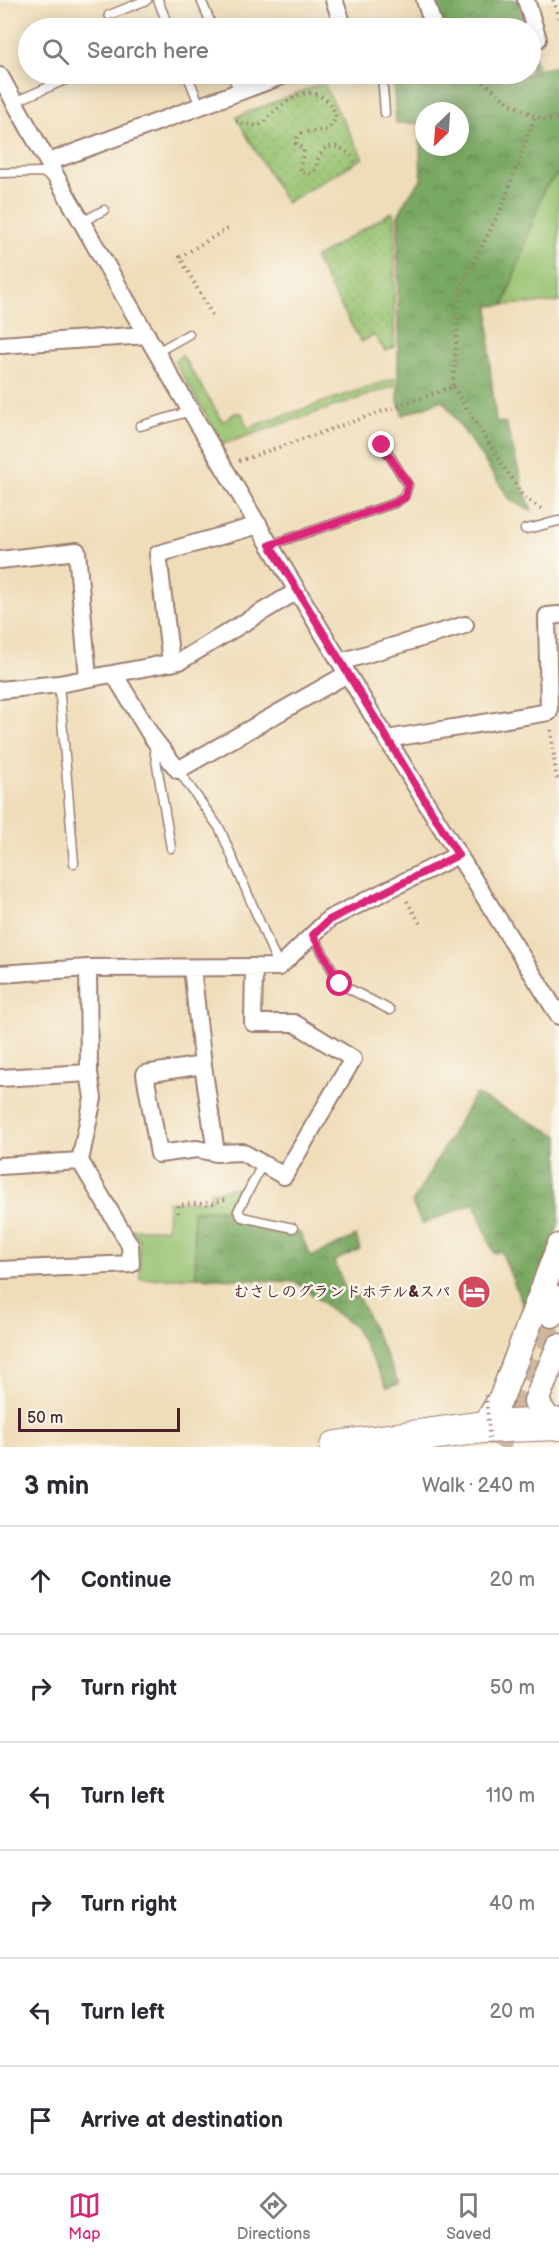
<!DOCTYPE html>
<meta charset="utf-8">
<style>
body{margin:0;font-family:"Balsamiq Sans","Klee One",sans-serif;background:#f7f7f7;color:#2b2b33}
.compass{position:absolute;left:415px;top:102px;width:54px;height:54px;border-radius:50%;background:#fff;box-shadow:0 3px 15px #0003;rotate:205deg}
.scale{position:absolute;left:18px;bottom:15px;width:162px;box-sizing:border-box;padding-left:6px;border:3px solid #4a1f2b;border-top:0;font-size:16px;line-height:21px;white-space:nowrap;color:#4a1f2b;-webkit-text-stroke:4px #fbf7ec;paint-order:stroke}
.stop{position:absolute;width:18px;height:18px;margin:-14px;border:4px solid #db2777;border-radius:50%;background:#fff}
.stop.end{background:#db2777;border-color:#fff;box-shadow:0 2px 6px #0008}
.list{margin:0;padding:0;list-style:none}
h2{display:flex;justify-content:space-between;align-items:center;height:78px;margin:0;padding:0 24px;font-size:26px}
h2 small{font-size:20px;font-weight:400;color:#7c7c81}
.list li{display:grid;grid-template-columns:39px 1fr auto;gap:18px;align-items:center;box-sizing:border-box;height:108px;padding:0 24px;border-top:2px solid #e1e1e2}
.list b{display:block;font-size:22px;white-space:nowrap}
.list em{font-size:20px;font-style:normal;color:#7c7c81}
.icon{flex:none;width:33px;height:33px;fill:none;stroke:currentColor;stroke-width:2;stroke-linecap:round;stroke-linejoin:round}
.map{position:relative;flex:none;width:559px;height:1447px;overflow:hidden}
.search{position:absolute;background:#fff;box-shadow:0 3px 15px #0003;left:18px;right:18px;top:18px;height:66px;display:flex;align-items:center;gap:15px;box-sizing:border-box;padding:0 21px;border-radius:33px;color:#7c7c81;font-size:22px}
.sheet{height:726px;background:#fff}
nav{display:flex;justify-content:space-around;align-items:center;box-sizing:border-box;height:84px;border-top:2px solid #e1e1e2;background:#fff;font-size:16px;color:#7c7c81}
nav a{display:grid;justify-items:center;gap:3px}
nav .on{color:#db2777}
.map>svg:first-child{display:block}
.green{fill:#97c270;stroke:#70704e;stroke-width:1.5}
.forest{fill:url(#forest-crowns);stroke:#626446;stroke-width:1.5;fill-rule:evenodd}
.garden{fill:url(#garden-dots);stroke:#70704e;stroke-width:1.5}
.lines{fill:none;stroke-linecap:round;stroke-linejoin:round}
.secondary-tunnel{stroke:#ceb79d;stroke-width:24;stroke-dasharray:24 12;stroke-linecap:butt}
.lane-casing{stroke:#9c7e72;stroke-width:11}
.street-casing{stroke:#9c7e72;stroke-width:20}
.secondary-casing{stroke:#9c7e72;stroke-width:27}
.highway-casing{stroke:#9c7e72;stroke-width:34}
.path{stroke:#9c7e72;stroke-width:4;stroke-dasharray:1.5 4.5;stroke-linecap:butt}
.lane{stroke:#fff;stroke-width:8}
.street{stroke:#fff;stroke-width:16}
.secondary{stroke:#fff;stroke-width:24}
.highway{stroke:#fff;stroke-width:32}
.path-bridge{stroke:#9c7e72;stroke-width:4;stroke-dasharray:1.5 4.5;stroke-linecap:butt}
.route{stroke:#db2777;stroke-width:8}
.labels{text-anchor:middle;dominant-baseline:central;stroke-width:5;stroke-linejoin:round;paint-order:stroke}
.poi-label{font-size:16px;font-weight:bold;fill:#4a1f2b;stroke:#fbf7ec;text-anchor:end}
</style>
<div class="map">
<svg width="559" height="1447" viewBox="0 0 559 1447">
<defs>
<pattern id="forest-crowns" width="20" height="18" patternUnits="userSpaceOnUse" patternTransform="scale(1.5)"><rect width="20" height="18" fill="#79a862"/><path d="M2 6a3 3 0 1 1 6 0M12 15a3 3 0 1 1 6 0" fill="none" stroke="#658851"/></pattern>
<pattern id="garden-dots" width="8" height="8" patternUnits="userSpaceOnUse" patternTransform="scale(1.5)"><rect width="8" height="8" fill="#97c270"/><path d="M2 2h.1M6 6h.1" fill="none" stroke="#7d9d5c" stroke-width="1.8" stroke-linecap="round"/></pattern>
</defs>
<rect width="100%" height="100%" fill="#fbf7ec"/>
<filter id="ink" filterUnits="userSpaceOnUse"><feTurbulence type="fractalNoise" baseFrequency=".0167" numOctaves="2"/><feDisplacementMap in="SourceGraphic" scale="12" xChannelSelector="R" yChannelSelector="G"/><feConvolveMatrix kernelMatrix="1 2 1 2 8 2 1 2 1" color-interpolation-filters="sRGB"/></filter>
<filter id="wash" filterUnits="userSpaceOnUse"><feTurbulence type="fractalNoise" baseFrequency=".008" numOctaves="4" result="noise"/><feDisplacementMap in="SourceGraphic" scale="24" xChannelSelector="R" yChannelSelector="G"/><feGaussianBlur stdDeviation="1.35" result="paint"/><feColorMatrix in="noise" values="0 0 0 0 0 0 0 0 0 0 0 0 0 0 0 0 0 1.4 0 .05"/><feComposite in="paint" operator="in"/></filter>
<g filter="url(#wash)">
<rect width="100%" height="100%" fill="#efddba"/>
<path class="green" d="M559 172V302L504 305 544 188Z
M182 355 223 422 235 413H242L247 428 395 378V386L223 444 174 361Z
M242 1187 230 1209 193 1211 196 1277 140 1279 139 1239 131 1229H167L168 1202 211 1200 210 1192Z"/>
<path class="forest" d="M436 0H517L525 28H444Z
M531 46 537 70 559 66V172L544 189 504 305 489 306 490 367 496 422 506 423 523 487 532 511 511 501 443 400 403 415 398 401V216L407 198 421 180 419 123H396L393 74H530ZM424 111H460V147H424Z
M475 1094 559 1136V1223L527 1315 501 1251 494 1253 474 1203 422 1224 412 1203Z
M230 1209 226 1218 300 1233 311 1257 356 1236 360 1249 334 1261 347 1293 351 1297 358 1296 399 1384 387 1387 355 1328 296 1282 196 1277 193 1211Z"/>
<path class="garden" d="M323 83 363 158 286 203 236 117Z
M392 212 395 217 394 347 385 351 374 335 361 342 314 258Z"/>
</g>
<g filter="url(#ink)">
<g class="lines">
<path class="secondary-tunnel" d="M498 1447 552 1315"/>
<g class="lane-casing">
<path id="lane" d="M158 0 169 28
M201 0 213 28
M109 15 147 0
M187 74 200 106
M231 74 239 91
M382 74 385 113
M14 102 79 74
M0 173 42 172 53 178
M82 222 104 210
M157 352 189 334
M140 426 191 411
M525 529C537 528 547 523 559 521
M270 545 395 503 404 497 408 485 383 445
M59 684 74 863
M153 742 171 848
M178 770 220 829 279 967
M313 935 340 984 390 1010
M263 1163 238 1211 242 1217 293 1228"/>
</g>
<g class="street-casing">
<path id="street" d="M334 0 344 28
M425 0 434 28
M526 0 538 39
M0 76C176 395 365 708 559 1016
M49 162 287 74
M0 345 147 335
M0 560 77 551 88 678
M340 662 465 625
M171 663 158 554 259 525
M114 674 152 737 178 770 347 674
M0 690 59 684 180 661 297 591
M387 739 549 712 547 616 559 615
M192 968 203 1065 145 1074 159 1154 197 1149 216 1153 242 1152 284 1176 353 1059 294 1023H253L254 967
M0 974 88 968 279 967 329 919 458 855
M203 1065 216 1153
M0 1078 89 1073
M0 1166 80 1161
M0 1270 131 1264 130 1245 80 1161 93 1098 89 1073 88 968"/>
</g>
<g class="secondary-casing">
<path id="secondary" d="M552 1315 559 1298
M552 1425 536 1401 559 1346
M484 1427 502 1396 559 1246"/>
</g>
<g class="highway-casing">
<path id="highway" d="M336 1447 484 1427 559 1424"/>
</g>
<path class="path" d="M553 0 559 18
M474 74 509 103 543 120 559 119
M236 122C243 122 253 127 259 125 265 123 268 116 273 113 286 102 305 86 322 97 327 100 332 105 334 111 337 117 334 123 329 127 319 137 297 124 296 144L304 150 300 168 303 173H313C318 167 316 161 320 155 329 138 349 150 356 162
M212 315 180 257 230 227
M453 387 522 495 544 511
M239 461 453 387 460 288 502 207 535 116
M551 730 556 775 559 783
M407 901 421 925
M178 1213V1205L213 1203 228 1198"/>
<use href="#lane" class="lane"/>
<use href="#street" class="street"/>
<use href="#secondary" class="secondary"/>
<use href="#highway" class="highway"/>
<path class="path-bridge" d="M486 1395 490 1447"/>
</g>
</g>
<g class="lines" filter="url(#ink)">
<path class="route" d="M340 984 313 935 329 920 458 855 270 545 395 503 405 497 408 484 382 445"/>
</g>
<defs>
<g id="hotel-disc" transform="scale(1.725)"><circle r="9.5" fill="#d1495b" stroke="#fbf7ec"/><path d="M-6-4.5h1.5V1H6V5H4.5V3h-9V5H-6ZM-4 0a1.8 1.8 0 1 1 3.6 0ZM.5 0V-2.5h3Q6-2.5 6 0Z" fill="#fff"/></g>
</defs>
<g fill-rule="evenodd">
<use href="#hotel-disc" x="474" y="1292"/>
</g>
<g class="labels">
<g class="poi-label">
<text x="451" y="1292">むさしのグランドホテル&amp;スパ</text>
</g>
</g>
</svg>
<svg class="compass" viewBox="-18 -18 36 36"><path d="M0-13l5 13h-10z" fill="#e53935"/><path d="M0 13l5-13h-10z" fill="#7c7c81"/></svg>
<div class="scale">50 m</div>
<div class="stop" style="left:340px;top:984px"></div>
<div class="stop end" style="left:382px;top:445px"></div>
<div class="search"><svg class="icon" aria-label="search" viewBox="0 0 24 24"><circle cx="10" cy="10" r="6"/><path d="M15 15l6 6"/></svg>Search here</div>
</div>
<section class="sheet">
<h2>3 min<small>Walk · 240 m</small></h2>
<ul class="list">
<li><svg class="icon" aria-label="ahead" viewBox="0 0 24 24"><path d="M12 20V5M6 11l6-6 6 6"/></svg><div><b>Continue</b></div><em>20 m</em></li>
<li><svg class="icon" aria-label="right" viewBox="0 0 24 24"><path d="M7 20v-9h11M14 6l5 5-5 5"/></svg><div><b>Turn right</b></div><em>50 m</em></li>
<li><svg class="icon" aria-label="left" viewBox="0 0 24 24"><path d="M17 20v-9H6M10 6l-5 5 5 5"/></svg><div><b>Turn left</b></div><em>110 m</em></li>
<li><svg class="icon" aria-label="right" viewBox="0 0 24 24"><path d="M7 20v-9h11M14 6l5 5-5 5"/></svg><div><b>Turn right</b></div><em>40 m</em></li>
<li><svg class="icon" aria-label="left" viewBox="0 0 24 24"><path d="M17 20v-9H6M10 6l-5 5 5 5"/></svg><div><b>Turn left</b></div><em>20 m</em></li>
<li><svg class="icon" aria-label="arrive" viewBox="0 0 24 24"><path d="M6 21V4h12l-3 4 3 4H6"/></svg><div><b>Arrive at destination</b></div></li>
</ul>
</section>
<nav>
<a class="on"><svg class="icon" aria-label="map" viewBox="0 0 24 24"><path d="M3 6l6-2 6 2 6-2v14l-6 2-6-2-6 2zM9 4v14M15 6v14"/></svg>Map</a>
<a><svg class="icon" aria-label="directions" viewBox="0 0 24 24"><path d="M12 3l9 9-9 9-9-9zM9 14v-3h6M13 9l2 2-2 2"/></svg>Directions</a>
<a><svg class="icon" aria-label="saved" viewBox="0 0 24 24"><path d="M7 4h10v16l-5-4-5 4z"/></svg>Saved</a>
</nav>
